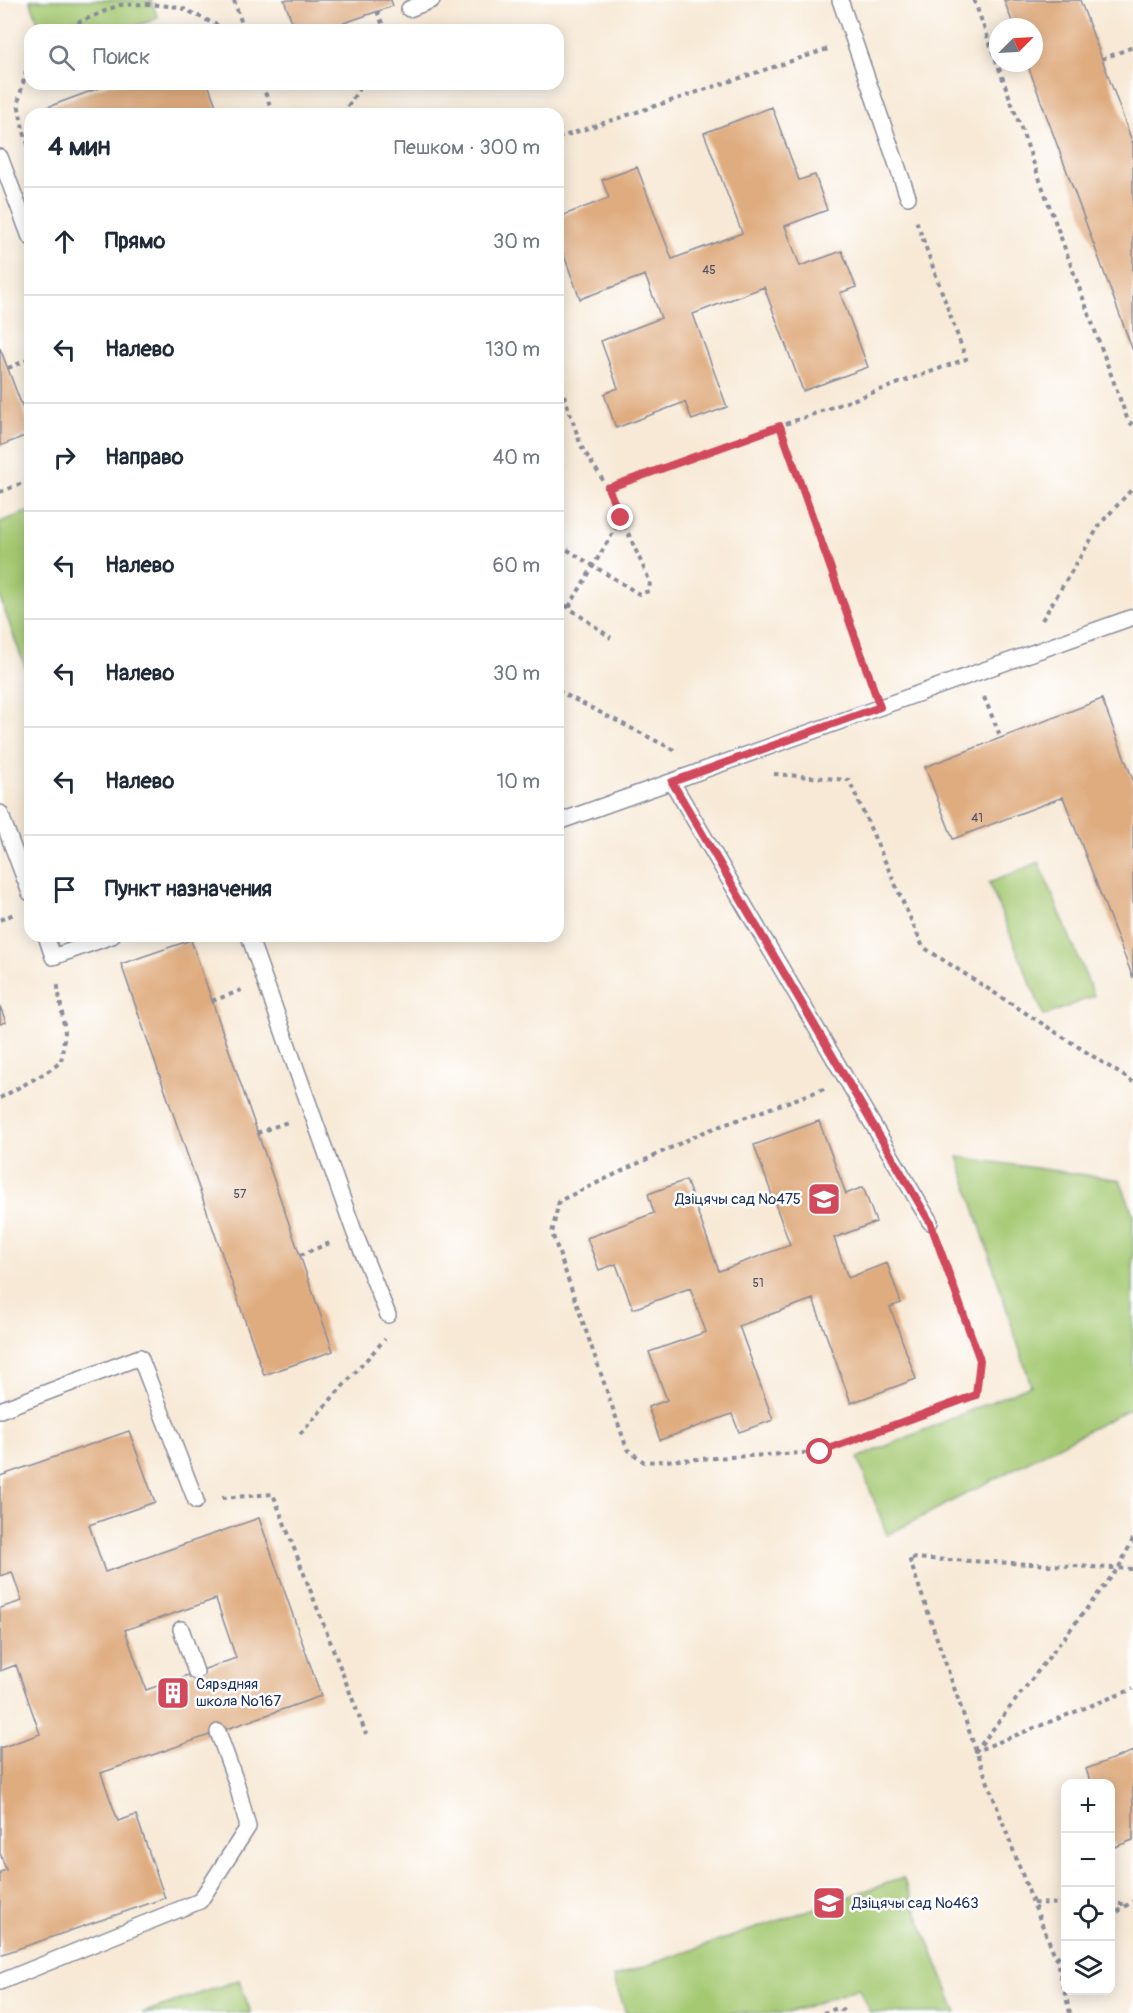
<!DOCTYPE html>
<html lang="ru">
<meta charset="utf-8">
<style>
body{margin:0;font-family:Pangolin,sans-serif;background:#f6f6f7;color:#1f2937}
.controls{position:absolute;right:18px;bottom:18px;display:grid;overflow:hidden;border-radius:12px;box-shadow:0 3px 15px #0003}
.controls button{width:54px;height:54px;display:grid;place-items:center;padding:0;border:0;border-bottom:2px solid #e0e1e3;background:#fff;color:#1f2937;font:30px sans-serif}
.compass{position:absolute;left:989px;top:18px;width:54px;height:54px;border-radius:50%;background:#fff;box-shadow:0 3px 15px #0003;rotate:66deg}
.stop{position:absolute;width:18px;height:18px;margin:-14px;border:4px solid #d1495b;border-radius:50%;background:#fff}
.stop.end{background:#d1495b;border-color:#fff;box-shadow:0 2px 6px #0008}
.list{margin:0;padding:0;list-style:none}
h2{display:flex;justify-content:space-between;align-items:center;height:78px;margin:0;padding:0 24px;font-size:26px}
h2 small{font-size:20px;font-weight:400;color:#747a83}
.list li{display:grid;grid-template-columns:39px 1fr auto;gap:18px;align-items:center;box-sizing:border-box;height:108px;padding:0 24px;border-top:2px solid #e0e1e3}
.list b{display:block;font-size:22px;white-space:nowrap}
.list em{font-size:20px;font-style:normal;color:#747a83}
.icon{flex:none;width:33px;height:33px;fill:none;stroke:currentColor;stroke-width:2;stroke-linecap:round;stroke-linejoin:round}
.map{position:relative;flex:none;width:1133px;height:2013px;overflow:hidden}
.search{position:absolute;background:#fff;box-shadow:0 3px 15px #0003;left:24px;top:24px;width:540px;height:66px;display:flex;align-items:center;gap:15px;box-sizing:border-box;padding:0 21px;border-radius:18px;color:#747a83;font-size:22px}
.panel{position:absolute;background:#fff;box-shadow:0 3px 15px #0003;left:24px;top:108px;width:540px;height:834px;border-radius:18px}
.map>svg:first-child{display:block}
.green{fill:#a5c972;stroke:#607c68;stroke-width:1.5}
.building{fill:#dfac7f;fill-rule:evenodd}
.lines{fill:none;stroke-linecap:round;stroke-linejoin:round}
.lane-casing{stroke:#898c9a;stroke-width:18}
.path{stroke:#898c9a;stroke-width:4;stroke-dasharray:4.5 4.5;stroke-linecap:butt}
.lane{stroke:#fff;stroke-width:15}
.route{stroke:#d1495b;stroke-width:8}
.labels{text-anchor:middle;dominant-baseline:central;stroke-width:5;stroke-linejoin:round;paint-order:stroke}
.number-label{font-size:12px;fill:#4c4e66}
.poi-label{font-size:15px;fill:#1b2f5e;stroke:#fff;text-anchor:start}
</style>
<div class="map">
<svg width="1133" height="2013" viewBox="0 0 1133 2013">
<rect width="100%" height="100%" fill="#fff"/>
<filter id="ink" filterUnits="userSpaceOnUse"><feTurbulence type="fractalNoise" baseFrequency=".0167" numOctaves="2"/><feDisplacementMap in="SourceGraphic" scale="12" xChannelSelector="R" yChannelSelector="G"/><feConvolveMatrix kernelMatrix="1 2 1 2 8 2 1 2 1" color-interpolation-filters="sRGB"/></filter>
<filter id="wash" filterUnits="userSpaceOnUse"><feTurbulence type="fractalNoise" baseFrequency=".008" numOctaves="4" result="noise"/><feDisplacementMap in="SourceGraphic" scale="24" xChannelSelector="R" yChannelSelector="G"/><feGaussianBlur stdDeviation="1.35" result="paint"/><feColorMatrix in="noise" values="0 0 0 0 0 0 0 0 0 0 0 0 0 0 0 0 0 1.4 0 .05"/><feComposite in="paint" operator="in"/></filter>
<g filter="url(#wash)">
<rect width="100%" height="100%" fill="#f7e9d6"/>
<path class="green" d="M30 0H151L158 18 126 30H41Z
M30 511V681L0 598V522Z
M1039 862 1094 996 1044 1016 989 883Z
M958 1157 1120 1180 1133 1214V1407L887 1535 858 1458 1031 1385Z
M903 1878 957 2013H870L859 1988 788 2013H626L613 1977Z
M239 1980 251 2013H142Z"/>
<g id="blocks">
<path class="building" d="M284 0H391L393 6 324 30H295Z
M1004 0H1080L1102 59 1133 144V351L1027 63H1034V27H1014Z
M110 84H208L219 114H38L37 111Z
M772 107 799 180 815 175 827 210 785 226 800 266 842 251 856 287 840 293 868 367 803 391 764 287 693 314 727 407 692 420 685 402 616 428 604 394 618 388 601 341 661 318 645 275 580 299 563 253 558 255V217L609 198 602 180 637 167 672 259 742 233 704 133Z
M0 348 30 427V434L0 446Z
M1102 699 1133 780V978L1063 797 953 839 925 767Z
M191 940 333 1351 264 1375 121 964Z
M0 1006 6 1022 0 1024Z
M819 1121 846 1194 863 1187 876 1222 834 1238 848 1278 887 1263 901 1303 890 1307 916 1379 851 1403 813 1299 739 1326 773 1420 739 1432 732 1414 660 1440 648 1407 667 1400 649 1352 706 1332 690 1288 633 1309 616 1264 599 1270 587 1238 654 1213 648 1194 686 1180 719 1271 790 1245 754 1145Z
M129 1431 155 1502 89 1525 105 1572 259 1518 321 1696 101 1773 118 1821 136 1815 165 1898 0 1955V1872L6 1870 0 1853V1748L40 1734 16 1665 0 1671V1608L22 1601 12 1572 0 1576V1476ZM216 1599 236 1658 146 1690 125 1630Z
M1133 1751V1840L1115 1847 1110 1835V1784H1091L1086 1769Z"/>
</g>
</g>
<g filter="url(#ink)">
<use href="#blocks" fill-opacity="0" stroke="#898c9a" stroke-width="1.5"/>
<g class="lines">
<g class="lane-casing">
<path id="lane" d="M840 0 908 197
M409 9 432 0
M0 157 30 237
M672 782 930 1222
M0 813 30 893
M558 822 1133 617
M46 936 53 957 112 936
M249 936 355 1234 388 1315
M0 1410 140 1357 196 1501
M181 1629 196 1672
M0 1982 200 1901 248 1827 237 1785 218 1732"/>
</g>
<path class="path" d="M234 0 244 30
M974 0 1128 421 1133 425
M377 11 385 30
M61 30 119 5 147 4 180 7 227 30
M1102 59 1133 47
M30 63 27 67 18 103 23 129 30 150
M262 84 273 114
M343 114 362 84
M558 138 831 48
M8 368 30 359
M558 375 563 391
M558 389 563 392 581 446 608 488 650 582 649 591 639 594 558 544
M780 426 873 682
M608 488 966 359 916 220
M0 492 30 480
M558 600 611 638
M569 607 621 519
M1042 620 1101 523 1133 488
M558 691 678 752
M984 697 1001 738
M774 774 849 780 923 947 1133 1082
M0 920 16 913
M212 1001 242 990
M824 1089 704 1132 559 1201 552 1233 627 1449 644 1462 820 1452 976 1395 980 1361 939 1246
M0 1098 47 1072 61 1062 65 1032 57 981
M257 1133 288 1122
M300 1255 330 1243
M300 1434 385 1339
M222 1498 273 1494 366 1734
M1133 1539 1119 1567 976 1751 1133 1689
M1033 1903 1066 1904
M1110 1904H1125
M1110 1917 1133 1901
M1056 1958 1066 1951
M823 2013 838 2008 848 2013
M1070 2013 1056 1958 1033 1903 976 1751 909 1558 1133 1569"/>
<use href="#lane" class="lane"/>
</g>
</g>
<g class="lines" filter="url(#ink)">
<path class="route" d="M621 518 608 488 780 426 880 707 672 782 930 1222 980 1360 976 1395 820 1452"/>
</g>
<defs>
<g id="school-square" transform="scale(1.725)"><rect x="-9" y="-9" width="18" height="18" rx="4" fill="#d1495b" stroke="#fff"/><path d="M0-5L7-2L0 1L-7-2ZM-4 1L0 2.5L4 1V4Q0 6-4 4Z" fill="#fff"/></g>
<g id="building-square" transform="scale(1.725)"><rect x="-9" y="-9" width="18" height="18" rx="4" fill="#d1495b" stroke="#fff"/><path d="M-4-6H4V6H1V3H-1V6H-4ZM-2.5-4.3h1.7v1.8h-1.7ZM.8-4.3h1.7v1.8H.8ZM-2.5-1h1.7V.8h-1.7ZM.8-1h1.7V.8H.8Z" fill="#fff"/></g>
</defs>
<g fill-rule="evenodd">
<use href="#school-square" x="824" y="1199"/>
<use href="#building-square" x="173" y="1693"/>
<use href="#school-square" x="829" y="1903"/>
</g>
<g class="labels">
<g class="number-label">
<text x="709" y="270">45</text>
<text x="977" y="818">41</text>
<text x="240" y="1194">57</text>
<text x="758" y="1283">51</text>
</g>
<g class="poi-label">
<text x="801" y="1199" text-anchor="end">Дзіцячы сад №475</text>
<text x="196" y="1684">Сярэдняя<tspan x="196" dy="17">школа №167</tspan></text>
<text x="852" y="1903">Дзіцячы сад №463</text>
</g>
</g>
</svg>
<div class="controls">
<button>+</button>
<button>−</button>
<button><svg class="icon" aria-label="locate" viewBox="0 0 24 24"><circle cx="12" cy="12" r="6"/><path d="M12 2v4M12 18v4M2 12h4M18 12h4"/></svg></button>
<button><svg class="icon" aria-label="layers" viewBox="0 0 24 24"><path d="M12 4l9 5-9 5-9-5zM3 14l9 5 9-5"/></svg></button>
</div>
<svg class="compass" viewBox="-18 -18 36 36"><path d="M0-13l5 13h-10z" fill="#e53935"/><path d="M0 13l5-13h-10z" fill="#747a83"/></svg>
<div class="stop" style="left:820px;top:1452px"></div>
<div class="stop end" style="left:621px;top:518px"></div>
<div class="search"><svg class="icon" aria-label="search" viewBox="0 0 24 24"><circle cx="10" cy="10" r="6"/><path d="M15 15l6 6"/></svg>Поиск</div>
<section class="panel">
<h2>4 мин<small>Пешком · 300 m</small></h2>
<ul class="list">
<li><svg class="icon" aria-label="ahead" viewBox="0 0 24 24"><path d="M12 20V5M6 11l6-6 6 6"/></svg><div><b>Прямо</b></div><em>30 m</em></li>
<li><svg class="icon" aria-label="left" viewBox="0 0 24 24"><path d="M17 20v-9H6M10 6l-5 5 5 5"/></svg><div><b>Налево</b></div><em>130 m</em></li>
<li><svg class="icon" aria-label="right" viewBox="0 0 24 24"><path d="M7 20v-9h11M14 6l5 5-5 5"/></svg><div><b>Направо</b></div><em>40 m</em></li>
<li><svg class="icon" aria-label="left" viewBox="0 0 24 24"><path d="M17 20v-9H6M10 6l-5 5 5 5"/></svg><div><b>Налево</b></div><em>60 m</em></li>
<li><svg class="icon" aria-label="left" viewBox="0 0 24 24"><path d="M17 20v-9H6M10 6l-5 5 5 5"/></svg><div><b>Налево</b></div><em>30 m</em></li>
<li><svg class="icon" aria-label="left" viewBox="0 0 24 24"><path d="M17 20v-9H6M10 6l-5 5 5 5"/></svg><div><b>Налево</b></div><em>10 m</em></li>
<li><svg class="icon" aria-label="arrive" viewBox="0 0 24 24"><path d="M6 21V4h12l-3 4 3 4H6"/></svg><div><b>Пункт назначения</b></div></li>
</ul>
</section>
</div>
